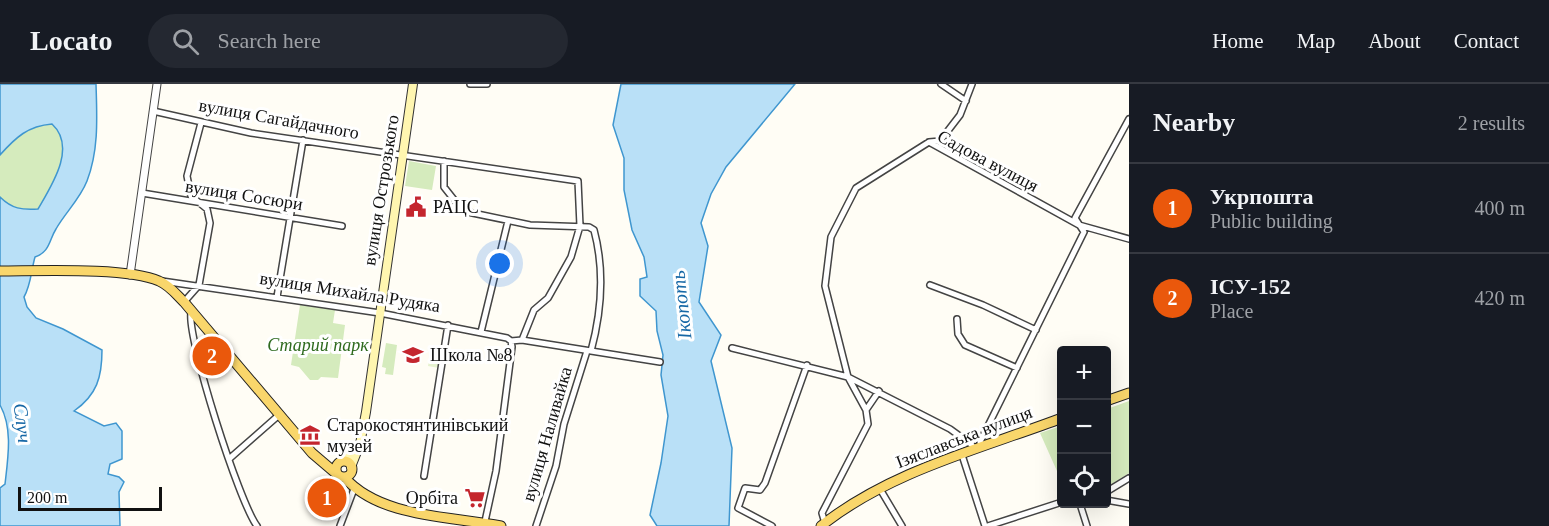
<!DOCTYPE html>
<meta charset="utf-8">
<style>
body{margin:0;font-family:"Times New Roman",serif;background:#242831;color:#f1f3f6}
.controls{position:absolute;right:18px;bottom:18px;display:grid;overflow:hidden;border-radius:6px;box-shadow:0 6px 24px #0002}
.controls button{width:54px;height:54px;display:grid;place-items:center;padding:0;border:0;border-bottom:2px solid #363941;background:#171b24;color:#f1f3f6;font:30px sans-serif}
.scale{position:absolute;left:18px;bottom:15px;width:144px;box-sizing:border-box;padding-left:6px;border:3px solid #111;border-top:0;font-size:16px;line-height:21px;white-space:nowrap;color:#111;-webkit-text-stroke:4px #fff;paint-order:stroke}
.you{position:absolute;left:500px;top:180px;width:21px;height:21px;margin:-15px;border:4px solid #fff;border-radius:50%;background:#1a73e8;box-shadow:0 0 0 9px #1a73e833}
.badge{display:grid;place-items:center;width:39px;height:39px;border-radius:50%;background:#ea580c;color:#fff;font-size:20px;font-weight:700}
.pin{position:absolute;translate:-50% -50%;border:3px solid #fff;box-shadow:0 2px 6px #0006}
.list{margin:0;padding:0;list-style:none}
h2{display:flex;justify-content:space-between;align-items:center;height:78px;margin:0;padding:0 24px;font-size:26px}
h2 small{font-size:20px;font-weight:400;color:#9ea1a6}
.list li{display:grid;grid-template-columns:39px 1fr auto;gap:18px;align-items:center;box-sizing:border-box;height:90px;padding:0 24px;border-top:2px solid #363941}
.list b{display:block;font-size:22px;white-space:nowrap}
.list p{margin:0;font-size:20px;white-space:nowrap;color:#9ea1a6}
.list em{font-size:20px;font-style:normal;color:#9ea1a6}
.icon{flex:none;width:33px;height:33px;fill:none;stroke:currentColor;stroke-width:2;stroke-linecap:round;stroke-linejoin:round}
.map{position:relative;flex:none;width:1129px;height:442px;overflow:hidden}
header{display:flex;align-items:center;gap:36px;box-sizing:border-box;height:84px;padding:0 30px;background:#171b24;border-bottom:2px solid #363941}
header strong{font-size:28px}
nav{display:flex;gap:33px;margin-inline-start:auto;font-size:21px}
.search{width:420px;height:54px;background:#242831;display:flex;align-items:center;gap:15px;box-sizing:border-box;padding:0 21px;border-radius:33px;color:#9ea1a6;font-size:22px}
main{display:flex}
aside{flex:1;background:#171b24}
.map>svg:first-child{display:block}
.green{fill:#d5ebbd}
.pitch{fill:#e6f2cf}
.water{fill:#b9e0f7;stroke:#3f96cf;stroke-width:1.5}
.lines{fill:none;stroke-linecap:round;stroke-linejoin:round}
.minor-casing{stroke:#444;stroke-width:8}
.tertiary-casing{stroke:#444;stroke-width:9}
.secondary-casing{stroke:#333;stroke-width:10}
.primary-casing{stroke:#222;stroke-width:11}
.minor{stroke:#fff;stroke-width:5}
.tertiary{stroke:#fff;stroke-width:7}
.secondary{stroke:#fff6b0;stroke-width:8}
.primary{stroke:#f9d66b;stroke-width:9}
.labels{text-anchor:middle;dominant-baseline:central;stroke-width:6;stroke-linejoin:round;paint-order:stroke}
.street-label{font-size:18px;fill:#111;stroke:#fff}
.poi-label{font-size:18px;fill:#111;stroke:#fff;text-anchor:start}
.park-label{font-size:18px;font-style:italic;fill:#2f6b1f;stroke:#fff}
.water-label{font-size:20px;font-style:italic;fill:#1768a6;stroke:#fff}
</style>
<header>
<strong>Locato</strong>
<div class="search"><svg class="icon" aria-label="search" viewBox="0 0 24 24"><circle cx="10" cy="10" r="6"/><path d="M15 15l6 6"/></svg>Search here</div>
<nav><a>Home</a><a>Map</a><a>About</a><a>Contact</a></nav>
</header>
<main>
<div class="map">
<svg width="1129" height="442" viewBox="0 0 1129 442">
<rect width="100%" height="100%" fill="#fffdf5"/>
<path class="green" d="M52 40C77 63 52 102 38 125 22 126 12 125 0 113V71C16 53 28 42 52 40Z
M409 77 436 82 432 106 405 102Z
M300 221 335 226 333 239 345 241 338 294 321 293 318 296H310L299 283 291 281Z
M386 259 397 261 393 291 385 290 386 284 382 283Z
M1129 317V389L1107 403V325Z
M1061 342H1062L1061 396 1040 349Z"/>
<path class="pitch" d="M431 264 442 265 439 284 428 282Z"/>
<path class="water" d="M0 0H96C97 33 99 66 87 97 80 115 65 129 56 145 49 156 50 168 35 173 31 187 31 201 24 213L27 223 36 234 63 245 102 266C102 293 97 311 74 327L104 342 116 339 122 347V375L110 380 108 390 119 393 124 398 119 408 120 442H0V404L5 400C8 374 13 344 0 321V113C12 125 22 126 38 125 52 101 77 63 52 40 28 42 16 53 0 71Z
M621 0H795L726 83 711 110 701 139 708 162 699 218 721 251 711 277 732 364 729 442H657L650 431 661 379 668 332 661 291 663 271 657 247 656 227 640 212V195L647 193 644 173 632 146 624 106V74L613 41Z"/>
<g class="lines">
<g class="minor-casing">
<path id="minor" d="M470 0H487
M941 0 966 17
M153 27 251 49 578 97 580 142 571 173 548 214 534 226 522 256
M929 58 940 57 960 31 972 0
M444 77V103L463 127 530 141 589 143 594 146C605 187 602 226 591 267
M142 109 342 142
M162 197 380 229 507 254 511 257 522 256 660 278
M930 201 983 221 1036 246
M277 213 303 56
M184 218 199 201 210 139 207 125 191 112 187 92 201 39
M191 229C187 255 239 418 257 442
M957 235 958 250 965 261 1017 284
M481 248 508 137
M732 264 848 293 950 345 972 361 974 366
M866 326 879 307
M981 363 980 358 1084 148 1075 134 1129 35
M962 371 985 442
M229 375 279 331
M424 392 448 241
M880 405 902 442
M1106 408 1129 394
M1106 416 1129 420
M1080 420 1087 442
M825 439 822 429 868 340 866 326 848 293 825 202 831 153 856 104 929 58 1079 141 1129 155
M340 442 354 405
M484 442 496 387 512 263 511 257
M536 442 556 382 564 340 587 267
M772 442 738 424 745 404 760 406 765 399 807 281
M988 442 1062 418"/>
</g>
<g class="tertiary-casing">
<path id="tertiary" d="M130 191 157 0"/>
</g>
<g class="secondary-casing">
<path id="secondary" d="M340 378 358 362
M351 383 360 360 366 328 413 0"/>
</g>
<g class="primary-casing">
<path id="primary" d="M0 187C38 187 127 183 159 197 169 201 176 210 184 218L312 369 339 392
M1106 317 1129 309
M336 385a8 8 0 1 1 16 0a8 8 0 1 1-16 0Z
M344 393C380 434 450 432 501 442
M821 442C890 387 980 365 1062 334"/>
</g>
<use href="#minor" class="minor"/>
<use href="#tertiary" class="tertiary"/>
<use href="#secondary" class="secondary"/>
<use href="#primary" class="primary"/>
</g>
<defs>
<g id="civic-bare" transform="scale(1.62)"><path d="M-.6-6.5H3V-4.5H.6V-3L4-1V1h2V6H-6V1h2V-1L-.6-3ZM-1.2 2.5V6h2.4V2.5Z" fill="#c4262e" stroke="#fff" stroke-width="2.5" paint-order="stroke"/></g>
<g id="school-bare" transform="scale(1.62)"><path d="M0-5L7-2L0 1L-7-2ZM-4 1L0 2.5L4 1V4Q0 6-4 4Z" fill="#c4262e" stroke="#fff" stroke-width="2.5" paint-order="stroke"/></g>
<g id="museum-bare" transform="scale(1.62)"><path d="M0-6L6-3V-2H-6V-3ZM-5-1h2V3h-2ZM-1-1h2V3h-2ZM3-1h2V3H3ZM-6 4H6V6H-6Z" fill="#c4262e" stroke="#fff" stroke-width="2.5" paint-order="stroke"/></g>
<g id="supermarket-bare" transform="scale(1.62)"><path d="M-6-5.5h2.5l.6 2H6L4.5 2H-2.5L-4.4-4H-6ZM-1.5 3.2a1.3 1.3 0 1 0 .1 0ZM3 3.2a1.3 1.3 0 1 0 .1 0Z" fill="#c4262e" stroke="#fff" stroke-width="2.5" paint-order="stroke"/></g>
</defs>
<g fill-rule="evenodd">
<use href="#civic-bare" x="416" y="123"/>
<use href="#school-bare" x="413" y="271"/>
<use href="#museum-bare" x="310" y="351"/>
<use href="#supermarket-bare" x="475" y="414"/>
</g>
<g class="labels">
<g class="street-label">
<text transform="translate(279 35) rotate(10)">вулиця Сагайдачного</text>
<text transform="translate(988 77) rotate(28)">Садова вулиця</text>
<text transform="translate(381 106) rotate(-81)">вулиця Острозького</text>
<text transform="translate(244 111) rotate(9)">вулиця Сосюри</text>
<text transform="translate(350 208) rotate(9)">вулиця Михайла Рудяка</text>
<text transform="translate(547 350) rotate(-74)">вулиця Наливайка</text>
<text transform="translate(964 353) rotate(-21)">Ізяславська вулиця</text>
</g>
<g class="poi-label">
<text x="433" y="123">РАЦС</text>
<text x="430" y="271">Школа №8</text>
<text x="327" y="341">Старокостянтинівський<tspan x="327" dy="21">музей</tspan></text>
<text x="458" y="414" text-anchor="end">Орбіта</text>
</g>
<g class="park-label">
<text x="318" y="261">Старий парк</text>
</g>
<g class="water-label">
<text transform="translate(681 221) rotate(-96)">Ікопоть</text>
<text transform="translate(23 339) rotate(83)">Случ</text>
</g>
</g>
</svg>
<div class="controls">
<button>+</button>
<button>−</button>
<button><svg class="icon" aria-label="locate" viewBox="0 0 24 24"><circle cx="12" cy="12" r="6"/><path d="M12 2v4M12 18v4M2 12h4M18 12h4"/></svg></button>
</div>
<div class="scale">200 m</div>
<div class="you"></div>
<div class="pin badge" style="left:327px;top:414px">1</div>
<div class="pin badge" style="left:212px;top:272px">2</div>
</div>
<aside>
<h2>Nearby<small>2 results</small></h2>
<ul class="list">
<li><span class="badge">1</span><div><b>Укрпошта</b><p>Public building</p></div><em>400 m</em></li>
<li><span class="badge">2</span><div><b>ІСУ-152</b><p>Place</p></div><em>420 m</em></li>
</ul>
</aside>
</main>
